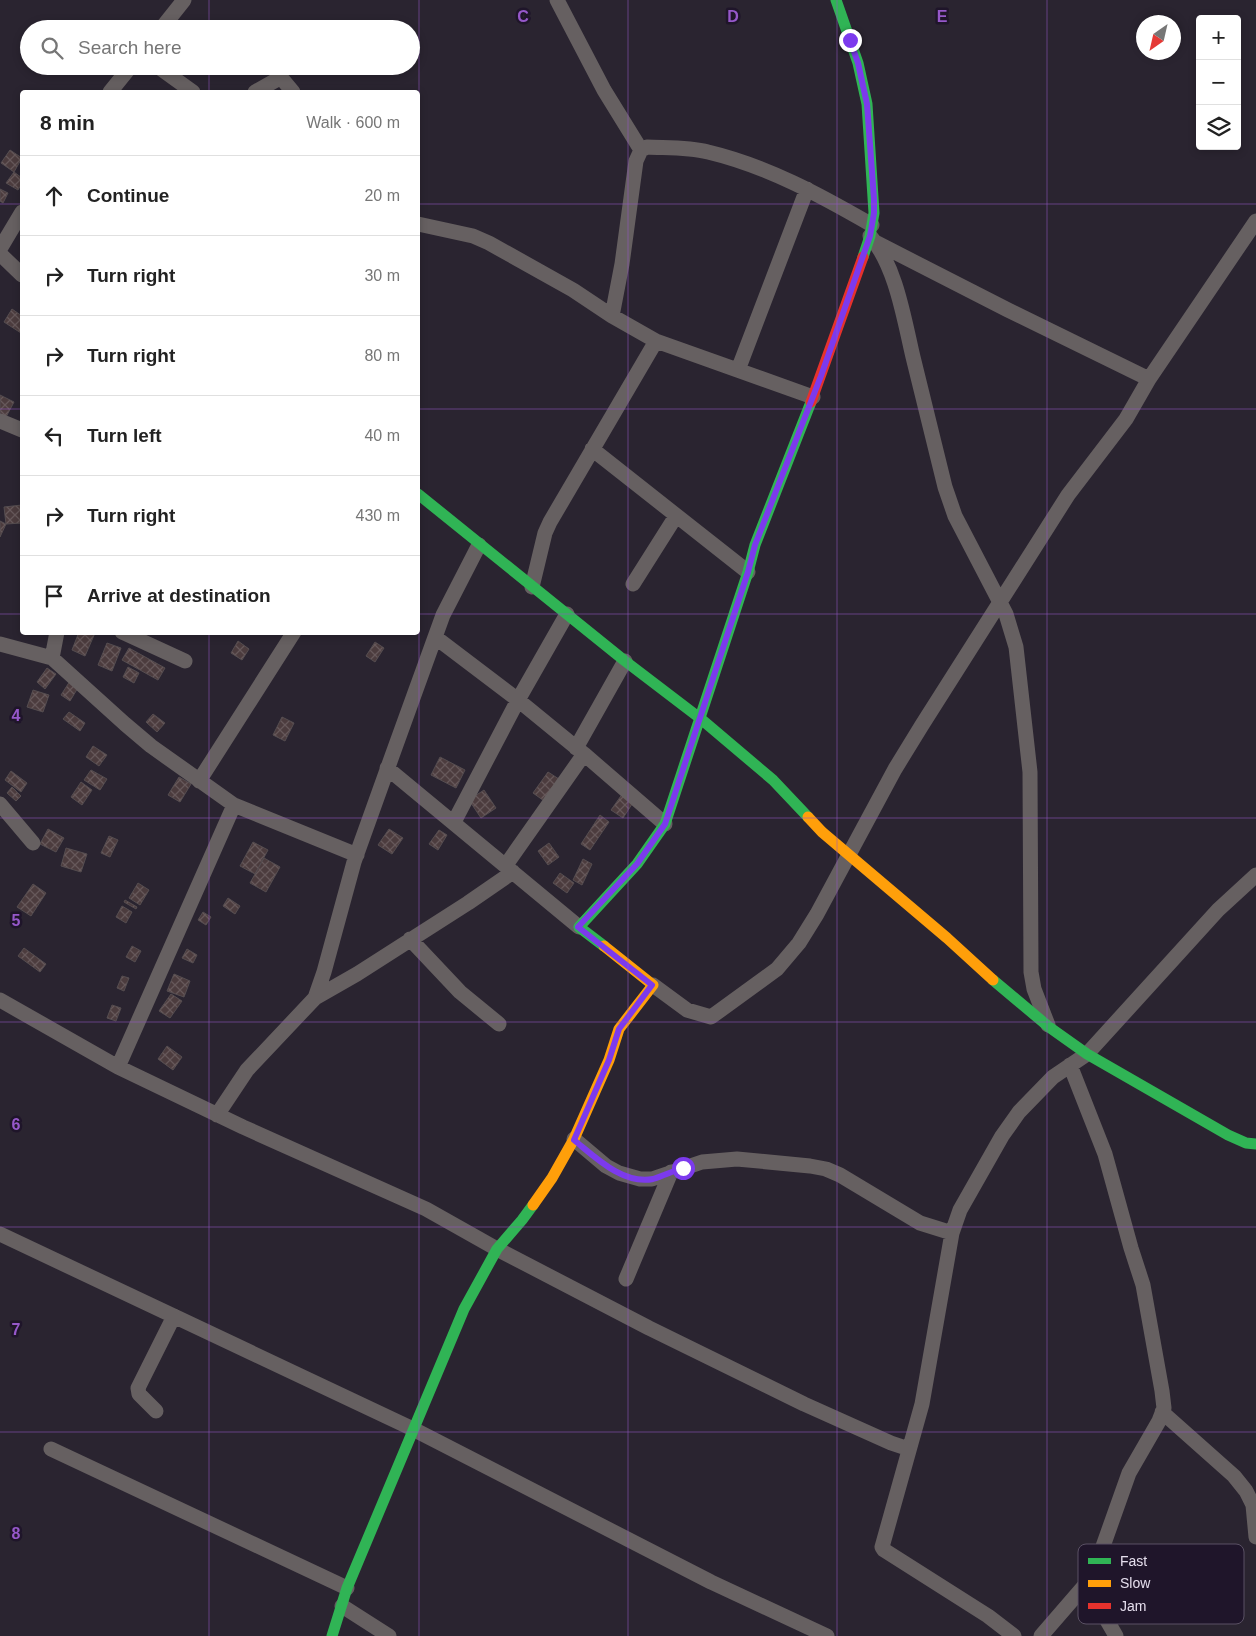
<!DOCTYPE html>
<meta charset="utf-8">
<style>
body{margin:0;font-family:Arial,sans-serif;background:#f6f6f6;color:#222}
.controls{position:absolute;right:15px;top:15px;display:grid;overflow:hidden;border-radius:5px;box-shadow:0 2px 8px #0003}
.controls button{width:45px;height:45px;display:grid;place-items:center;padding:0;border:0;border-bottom:1px solid #e0e0e0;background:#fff;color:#222;font:25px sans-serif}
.compass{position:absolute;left:1136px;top:15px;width:45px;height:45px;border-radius:50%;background:#fff;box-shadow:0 2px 8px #0003;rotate:214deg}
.stop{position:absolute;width:15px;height:15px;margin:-11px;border:4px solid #7c3aed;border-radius:50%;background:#fff}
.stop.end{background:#7c3aed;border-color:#fff;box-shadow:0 1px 5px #0008}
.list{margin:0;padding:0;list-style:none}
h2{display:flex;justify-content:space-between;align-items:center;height:65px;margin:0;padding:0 20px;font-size:21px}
h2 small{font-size:16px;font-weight:400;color:#767676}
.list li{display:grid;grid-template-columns:32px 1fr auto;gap:15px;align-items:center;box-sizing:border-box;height:80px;padding:0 20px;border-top:1px solid #e0e0e0}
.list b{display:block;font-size:19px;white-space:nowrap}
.list em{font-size:16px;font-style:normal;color:#767676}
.icon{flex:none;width:28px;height:28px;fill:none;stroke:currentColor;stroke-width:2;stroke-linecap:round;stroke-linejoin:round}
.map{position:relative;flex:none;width:1256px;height:1636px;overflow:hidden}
.search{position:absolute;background:#fff;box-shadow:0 2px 8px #0003;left:20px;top:20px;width:400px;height:55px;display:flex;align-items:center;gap:12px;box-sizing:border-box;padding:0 18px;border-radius:28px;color:#767676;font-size:19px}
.panel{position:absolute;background:#fff;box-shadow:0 2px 8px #0003;left:20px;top:90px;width:400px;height:545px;border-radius:5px}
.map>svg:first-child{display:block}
.building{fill:url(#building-cross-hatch);stroke:#554d50}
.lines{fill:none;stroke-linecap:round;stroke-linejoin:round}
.street{stroke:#666061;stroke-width:15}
.fast{stroke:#30b455;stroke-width:11}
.slow{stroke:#ff9f0a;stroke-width:11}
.jam{stroke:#e5322d;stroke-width:11}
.route{stroke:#7c3aed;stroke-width:6}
.grid{fill:none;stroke:#9658ca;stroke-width:1;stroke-opacity:0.55}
.key{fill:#1f152a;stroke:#5a5164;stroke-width:1}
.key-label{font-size:14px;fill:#e5deed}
.grid-label{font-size:16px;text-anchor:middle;font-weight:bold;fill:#9658ca;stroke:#1f152a;stroke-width:5;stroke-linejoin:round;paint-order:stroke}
</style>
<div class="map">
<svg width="1256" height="1636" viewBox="0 0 1256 1636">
<defs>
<pattern id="building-cross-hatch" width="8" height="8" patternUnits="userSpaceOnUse" patternTransform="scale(1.25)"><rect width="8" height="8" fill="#4c3c3e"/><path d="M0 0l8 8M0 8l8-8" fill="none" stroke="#66585a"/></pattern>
</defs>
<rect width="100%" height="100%" fill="#2a2430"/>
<path class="building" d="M10 150 22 158 14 172 1 163Z
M14 172 22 178V183L18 190 6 183Z
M0 189 8 193 3 203 0 201Z
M12 309 22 316V331L21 333 4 322Z
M0 395 14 402 6 417 0 414Z
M22 505V523L6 524 4 507Z
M0 521 6 524 0 537Z
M79 632 95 633 85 656 72 650Z
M238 641 249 649 242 660 231 653Z
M375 642 384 648 375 662 366 656Z
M107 643 121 648 112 671 98 665Z
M129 648 165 668 158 680 122 660Z
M128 667 139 673 134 683 123 677Z
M47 668 56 674 45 689 37 682Z
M70 681 79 686 70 701 61 695Z
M33 690 49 695 43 712 27 707Z
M69 712 85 723 80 731 63 719Z
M153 714 165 723 157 732 146 722Z
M282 717 294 723 285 741 273 735Z
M93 746 107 755 99 766 86 757Z
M440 757 465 770 456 788 431 775Z
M91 770 107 779 100 790 84 780Z
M11 771 27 783 21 792 5 780Z
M548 772 562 781 547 803 533 793Z
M179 777 191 784 180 802 168 795Z
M81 782 92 790 82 805 71 797Z
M12 787 21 796 16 801 7 793Z
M484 790 496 808 481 818 469 800Z
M623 793 634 801 623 818 611 810Z
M600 815 609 822 590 850 581 844Z
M48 829 64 838 56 852 40 844Z
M389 829 403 838 392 854 378 845Z
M439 830 447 835 438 850 429 844Z
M109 836 118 840 110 857 101 853Z
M253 842 268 850 255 874 240 866Z
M549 843 559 857 548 865 538 851Z
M66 848 87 854 81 872 61 866Z
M264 858 280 867 266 892 250 883Z
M583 859 592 864 582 885 573 880Z
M560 873 574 883 567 893 553 883Z
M138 883 149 890 140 905 129 898Z
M33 884 46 893 31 916 17 907Z
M228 898 240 906 235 914 223 906Z
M125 900 137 907 136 909 124 902Z
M122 906 132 912 126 923 116 917Z
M203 912 211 917 206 925 198 920Z
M132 946 141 951 135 962 126 957Z
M24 948 46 964 40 972 18 956Z
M187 949 197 955 193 963 182 958Z
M174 974 190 981 184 997 167 991Z
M122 976 129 978 124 991 117 988Z
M171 994 182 1001 170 1018 159 1011Z
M112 1005 121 1008 116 1021 107 1018Z
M167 1046 182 1057 173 1070 158 1059Z"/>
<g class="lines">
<path class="street" d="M557 0 604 90 641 150
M161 29 184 0
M157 66 193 92
M110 92 131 66
M255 92 278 79 283 80 293 92
M418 224 473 236 489 243 573 290 612 316 656 341 813 397
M870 236C896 266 904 319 913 357 924 400 934 444 945 487L955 516 1006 614 1016 647 1030 772 1031 972 1034 989 1048 1025
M875 242 1008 310 1149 379
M0 249 22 212
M0 254 22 275
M612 316 622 264 636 161 641 150 647 147C667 148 689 147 708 152 767 166 820 195 872 225
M738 370 807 189
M0 421 22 430
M592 449 748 572
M633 584 676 516
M532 587 545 533 550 522 656 341
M122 632 185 661
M435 637 518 700 584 754 665 824
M0 644 52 658 125 724 151 746 234 805 118 1067
M52 658 57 632
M576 748 625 661
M387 768 579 927
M199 781 294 632
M0 804 33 843
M234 805 357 855
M454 822 518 700 567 614
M506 865 584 754
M410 939 460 992 499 1024
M653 985 687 1010 711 1017 777 969 799 943 817 914 895 769 922 725 1068 495 1126 419 1149 379 1256 221
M315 998 324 972 354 862 392 756 443 615 479 545
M0 1000 118 1067 243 1127 426 1209 497 1249 649 1328 804 1404 891 1443 909 1449
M217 1115 247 1070 315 998 357 974 468 903 513 872
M574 1139 606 1166 619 1173 640 1179H652L702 1162 737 1159 810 1166 826 1169 840 1175 920 1223 952 1233
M0 1234 413 1429 711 1582 827 1636
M626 1279 671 1172
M156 1411 139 1394 138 1388 174 1316
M1162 1412 1234 1476 1246 1491 1253 1505 1256 1537
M51 1449 347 1588
M1086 1584 1116 1636
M342 1606 389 1636
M1014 1636 988 1616 884 1550 882 1547 922 1404 952 1233 960 1210 1002 1136 1019 1112 1053 1077 1087 1054 1218 910 1256 875
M1041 1636 1086 1584 1096 1566 1129 1473 1159 1421 1164 1408 1162 1391 1143 1285 1131 1248 1105 1154 1070 1065"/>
<path class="fast" d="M836 0 858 63 867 104 874 213 870 236 863 257
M418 494 625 661 701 719 773 780 808 817
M604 946 579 927 637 864 665 824 748 572 755 545 811 402
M993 980 1049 1027 1087 1054 1228 1135 1246 1143 1256 1144
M332 1636 347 1588 464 1309 497 1249 522 1220 533 1205"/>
<path class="slow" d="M808 817 822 832 947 938 993 980
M533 1205 552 1178 574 1139 609 1060 619 1029 653 985 604 946"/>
<path class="jam" d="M811 402 863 257"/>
</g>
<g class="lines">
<path class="route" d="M683 1168C673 1171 663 1176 653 1179 623 1185 595 1157 574 1140L609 1060 619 1029 652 985 578 927 637 864 665 824 748 572 755 545 821 376 870 236 874 213V199L867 104 858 63 850 40"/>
</g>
<path class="grid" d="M209 0V29M419 0V1636M628 0V1636M837 0V1636M1047 0V1636M209 66V92M0 204H22M418 204H1256M0 409H22M418 409H1256M0 614H22M418 614H1256M209 632V1636M0 818H1256M0 1022H1256M0 1227H1256M0 1432H1256"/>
<rect x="1078" y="1544" width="166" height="80" rx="8" class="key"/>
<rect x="1088" y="1558" width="23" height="6" fill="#30b455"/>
<rect x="1088" y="1580" width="23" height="7" fill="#ff9f0a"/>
<rect x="1088" y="1603" width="23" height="6" fill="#e5322d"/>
<g class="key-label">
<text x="1120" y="1566">Fast</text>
<text x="1120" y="1588">Slow</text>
<text x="1120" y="1611">Jam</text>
</g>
<g class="grid-label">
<text x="523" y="22">C</text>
<text x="733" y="22">D</text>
<text x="942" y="22">E</text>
<text x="16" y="721">4</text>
<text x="16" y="926">5</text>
<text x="16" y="1130">6</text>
<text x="16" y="1335">7</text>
<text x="16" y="1539">8</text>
</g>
</svg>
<div class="controls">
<button>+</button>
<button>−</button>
<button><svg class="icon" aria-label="layers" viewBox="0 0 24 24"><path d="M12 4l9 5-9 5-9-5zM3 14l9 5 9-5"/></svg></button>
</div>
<svg class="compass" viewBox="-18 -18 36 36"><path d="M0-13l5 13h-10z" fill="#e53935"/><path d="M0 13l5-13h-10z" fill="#767676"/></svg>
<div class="stop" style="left:683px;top:1168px"></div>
<div class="stop end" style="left:850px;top:40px"></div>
<div class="search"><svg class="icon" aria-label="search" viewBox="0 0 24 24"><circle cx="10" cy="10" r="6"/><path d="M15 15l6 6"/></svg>Search here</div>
<section class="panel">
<h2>8 min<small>Walk · 600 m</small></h2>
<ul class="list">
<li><svg class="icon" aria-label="ahead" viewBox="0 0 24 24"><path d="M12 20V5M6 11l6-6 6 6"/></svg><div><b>Continue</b></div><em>20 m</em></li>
<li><svg class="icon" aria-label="right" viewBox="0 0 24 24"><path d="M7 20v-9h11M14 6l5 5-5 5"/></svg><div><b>Turn right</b></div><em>30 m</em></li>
<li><svg class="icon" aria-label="right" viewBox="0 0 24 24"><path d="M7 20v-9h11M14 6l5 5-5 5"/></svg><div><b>Turn right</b></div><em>80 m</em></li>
<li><svg class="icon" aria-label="left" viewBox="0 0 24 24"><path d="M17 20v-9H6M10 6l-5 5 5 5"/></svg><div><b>Turn left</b></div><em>40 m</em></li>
<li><svg class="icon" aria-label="right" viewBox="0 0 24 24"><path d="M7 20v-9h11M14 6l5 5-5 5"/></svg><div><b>Turn right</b></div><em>430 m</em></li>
<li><svg class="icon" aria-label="arrive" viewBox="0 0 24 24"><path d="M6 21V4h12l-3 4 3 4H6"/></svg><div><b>Arrive at destination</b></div></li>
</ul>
</section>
</div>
